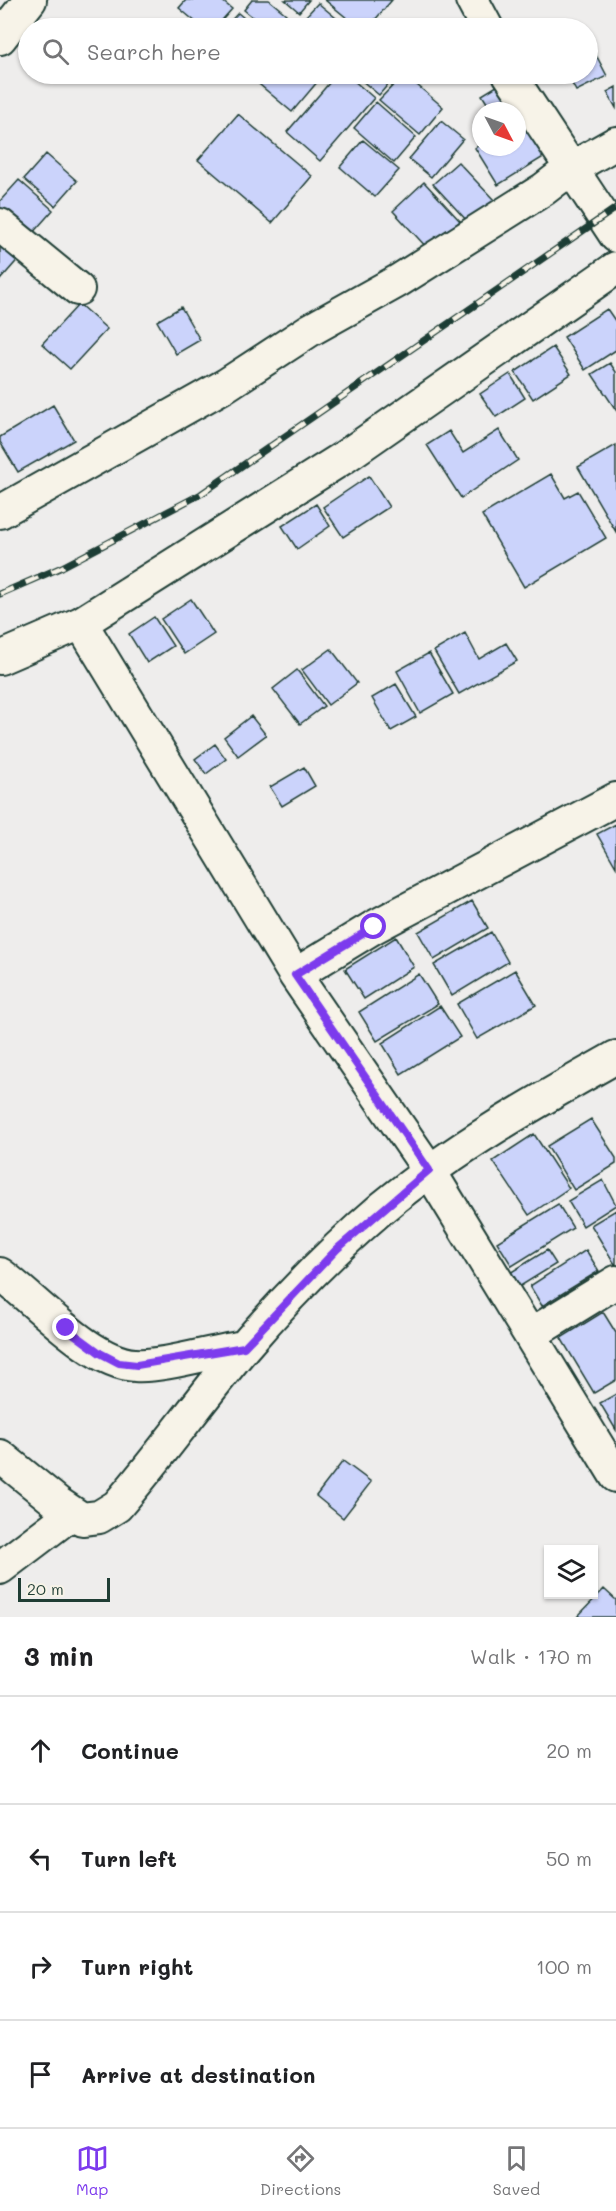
<!DOCTYPE html>
<meta charset="utf-8">
<style>
body{margin:0;font-family:Mali,sans-serif;background:#f2f2f2;color:#202124}
.controls{position:absolute;right:18px;bottom:18px;display:grid;overflow:hidden;border-radius:0px;box-shadow:0 2px 4px #0004}
.controls button{width:54px;height:54px;display:grid;place-items:center;padding:0;border:0;border-bottom:2px solid #e0e0e0;background:#fff;color:#202124;font:30px sans-serif}
.compass{position:absolute;left:472px;top:102px;width:54px;height:54px;border-radius:50%;background:#fff;box-shadow:0 2px 4px #0004;rotate:131deg}
.scale{position:absolute;left:18px;bottom:15px;width:92px;box-sizing:border-box;padding-left:6px;border:3px solid #1f3d34;border-top:0;font-size:16px;line-height:21px;white-space:nowrap;color:#1f3d34;-webkit-text-stroke:4px #f7f3e8;paint-order:stroke}
.stop{position:absolute;width:18px;height:18px;margin:-14px;border:4px solid #7c3aed;border-radius:50%;background:#fff}
.stop.end{background:#7c3aed;border-color:#fff;box-shadow:0 2px 6px #0008}
.list{margin:0;padding:0;list-style:none}
h2{display:flex;justify-content:space-between;align-items:center;height:78px;margin:0;padding:0 24px;font-size:26px}
h2 small{font-size:20px;font-weight:400;color:#757577}
.list li{display:grid;grid-template-columns:39px 1fr auto;gap:18px;align-items:center;box-sizing:border-box;height:108px;padding:0 24px;border-top:2px solid #e0e0e0}
.list b{display:block;font-size:22px;white-space:nowrap}
.list em{font-size:20px;font-style:normal;color:#757577}
.icon{flex:none;width:33px;height:33px;fill:none;stroke:currentColor;stroke-width:2;stroke-linecap:round;stroke-linejoin:round}
.map{position:relative;flex:none;width:616px;height:1617px;overflow:hidden}
.search{position:absolute;background:#fff;box-shadow:0 2px 4px #0004;left:18px;right:18px;top:18px;height:66px;display:flex;align-items:center;gap:15px;box-sizing:border-box;padding:0 21px;border-radius:33px;color:#757577;font-size:22px}
.sheet{height:510px;background:#fff}
nav{display:flex;justify-content:space-around;align-items:center;box-sizing:border-box;height:84px;border-top:2px solid #e0e0e0;background:#fff;font-size:16px;color:#757577}
nav a{display:grid;justify-items:center;gap:3px}
nav .on{color:#7c3aed}
.map>svg:first-child{display:block}
.building{fill:#cbd3fb;stroke:#1f3d34;stroke-width:1.5}
.lines{fill:none;stroke-linecap:round;stroke-linejoin:round}
.minor-casing{stroke:#1f3d34;stroke-width:36}
.minor{stroke:#f7f3e8;stroke-width:32}
.rail-casing{stroke:#1f3d34;stroke-width:7}
.rail{stroke:#f7f3e8;stroke-width:4.5;stroke-dasharray:14;stroke-linecap:butt}
.route{stroke:#7c3aed;stroke-width:8}
</style>
<div class="map">
<svg width="616" height="1617" viewBox="0 0 616 1617">
<rect width="100%" height="100%" fill="#eeedec"/>
<filter id="ink" filterUnits="userSpaceOnUse"><feTurbulence type="fractalNoise" baseFrequency=".0167" numOctaves="2"/><feDisplacementMap in="SourceGraphic" scale="12" xChannelSelector="R" yChannelSelector="G"/><feConvolveMatrix kernelMatrix="1 2 1 2 8 2 1 2 1" color-interpolation-filters="sRGB"/></filter>
<g filter="url(#ink)">
<path class="building" d="M186 0H221L232 9 215 28H203L179 8Z
M252 0H269L286 14 274 28H266L244 10Z
M285 0H309L299 12Z
M325 0H392L368 28H359Z
M318 3 348 28H295Z
M238 13 256 28H224Z
M595 53 607 76 576 91 567 74H588V57Z
M247 74H324L292 112Z
M337 74H346L374 98 320 161 287 132Z
M354 74H397L379 95Z
M404 74 443 107 420 135 379 100Z
M500 84 517 111H492L482 95Z
M616 87V108L607 92Z
M376 102 416 137 394 163 354 128Z
M238 114 312 176 272 223 198 160Z
M526 116 550 153 498 185 475 148 481 144V147H517V122Z
M441 121 463 139 431 177 409 159Z
M363 140 399 170 375 197 340 167Z
M46 154 77 181 55 206 24 179Z
M458 162 494 200 469 223 433 184Z
M19 180 53 210 30 236 0 208V201Z
M424 182 460 221 429 250 393 211Z
M0 238 21 256 0 280Z
M79 304 107 329 70 369 42 344Z
M181 307 200 340 176 354 157 321Z
M607 309 616 322V350L585 370 564 337Z
M553 347 571 374 533 399 515 372Z
M610 363 616 372V410L592 374Z
M510 374 525 398 496 417 480 394Z
M53 405 74 440 18 472 0 442V437Z
M499 430 518 460 461 498 427 445 449 431 463 453Z
M616 445V532L578 467Z
M551 474 565 498 578 491 606 538 524 587 482 515Z
M369 476 389 507 343 537 323 507Z
M316 504 330 526 297 549 282 526Z
M191 599 214 634 184 654 161 619Z
M154 617 173 646 147 663 129 634Z
M465 633 479 659 506 643 517 661 459 694 434 651Z
M331 649 357 683 328 705 302 670Z
M429 653 453 694 420 713 397 671Z
M297 670 324 706 300 724 273 689Z
M396 684 416 717 391 731 372 698Z
M251 716 266 735 238 756 224 737Z
M215 744 226 759 206 774 195 759Z
M304 767 315 786 282 806 270 787Z
M616 824V867L597 834Z
M472 901 488 928 434 960 418 932Z
M491 932 508 962 452 996 434 965Z
M396 937 414 967 364 999 345 969Z
M515 970 536 1005 477 1039 457 1004Z
M419 974 438 1004 377 1041 359 1012Z
M440 1006 460 1037 401 1074 382 1043Z
M591 1119 616 1158V1164L574 1190 547 1146Z
M534 1134 569 1188 529 1215 493 1161Z
M603 1180 616 1205 583 1226 568 1201Z
M558 1204 573 1228 512 1266 497 1242Z
M616 1210V1266L591 1225Z
M547 1250 556 1264 514 1290 505 1276Z
M586 1250 599 1271 542 1306 530 1286Z
M603 1312 616 1333V1380L594 1393 561 1338Z
M616 1394V1430L600 1403Z
M343 1461 371 1482 343 1518 316 1496Z
M604 1589 616 1600V1617H577Z"/>
<g class="lines">
<g class="minor-casing">
<path id="minor" d="M472 0 487 28
M0 38 30 0
M509 74 616 236
M0 225 78 289
M0 512 226 385 310 330 398 281 544 189 570 169 616 143
M81 623 295 975 429 1170 616 1476
M0 658 81 623 343 458 616 268
M295 975 374 927 616 799
M0 1274C36 1300 91 1363 135 1365 164 1367 213 1351 244 1347
M530 1335 616 1282
M0 1456 58 1503 82 1519 99 1517 117 1506C162 1454 201 1398 245 1346 287 1297 334 1249 383 1207 454 1148 536 1102 616 1057
M0 1568 71 1514"/>
</g>
<use href="#minor" class="minor"/>
<g class="rail-casing">
<path id="rail" d="M0 594 62 567 201 494 616 208"/>
</g>
<use href="#rail" class="rail"/>
</g>
</g>
<g class="lines" filter="url(#ink)">
<path class="route" d="M66 1328 100 1353 119 1363 137 1365 244 1347 337 1249 429 1170 295 975 374 927"/>
</g>
</svg>
<div class="controls">
<button><svg class="icon" aria-label="layers" viewBox="0 0 24 24"><path d="M12 4l9 5-9 5-9-5zM3 14l9 5 9-5"/></svg></button>
</div>
<svg class="compass" viewBox="-18 -18 36 36"><path d="M0-13l5 13h-10z" fill="#e53935"/><path d="M0 13l5-13h-10z" fill="#757577"/></svg>
<div class="scale">20 m</div>
<div class="stop" style="left:374px;top:927px"></div>
<div class="stop end" style="left:66px;top:1328px"></div>
<div class="search"><svg class="icon" aria-label="search" viewBox="0 0 24 24"><circle cx="10" cy="10" r="6"/><path d="M15 15l6 6"/></svg>Search here</div>
</div>
<section class="sheet">
<h2>3 min<small>Walk · 170 m</small></h2>
<ul class="list">
<li><svg class="icon" aria-label="ahead" viewBox="0 0 24 24"><path d="M12 20V5M6 11l6-6 6 6"/></svg><div><b>Continue</b></div><em>20 m</em></li>
<li><svg class="icon" aria-label="left" viewBox="0 0 24 24"><path d="M17 20v-9H6M10 6l-5 5 5 5"/></svg><div><b>Turn left</b></div><em>50 m</em></li>
<li><svg class="icon" aria-label="right" viewBox="0 0 24 24"><path d="M7 20v-9h11M14 6l5 5-5 5"/></svg><div><b>Turn right</b></div><em>100 m</em></li>
<li><svg class="icon" aria-label="arrive" viewBox="0 0 24 24"><path d="M6 21V4h12l-3 4 3 4H6"/></svg><div><b>Arrive at destination</b></div></li>
</ul>
</section>
<nav>
<a class="on"><svg class="icon" aria-label="map" viewBox="0 0 24 24"><path d="M3 6l6-2 6 2 6-2v14l-6 2-6-2-6 2zM9 4v14M15 6v14"/></svg>Map</a>
<a><svg class="icon" aria-label="directions" viewBox="0 0 24 24"><path d="M12 3l9 9-9 9-9-9zM9 14v-3h6M13 9l2 2-2 2"/></svg>Directions</a>
<a><svg class="icon" aria-label="saved" viewBox="0 0 24 24"><path d="M7 4h10v16l-5-4-5 4z"/></svg>Saved</a>
</nav>
